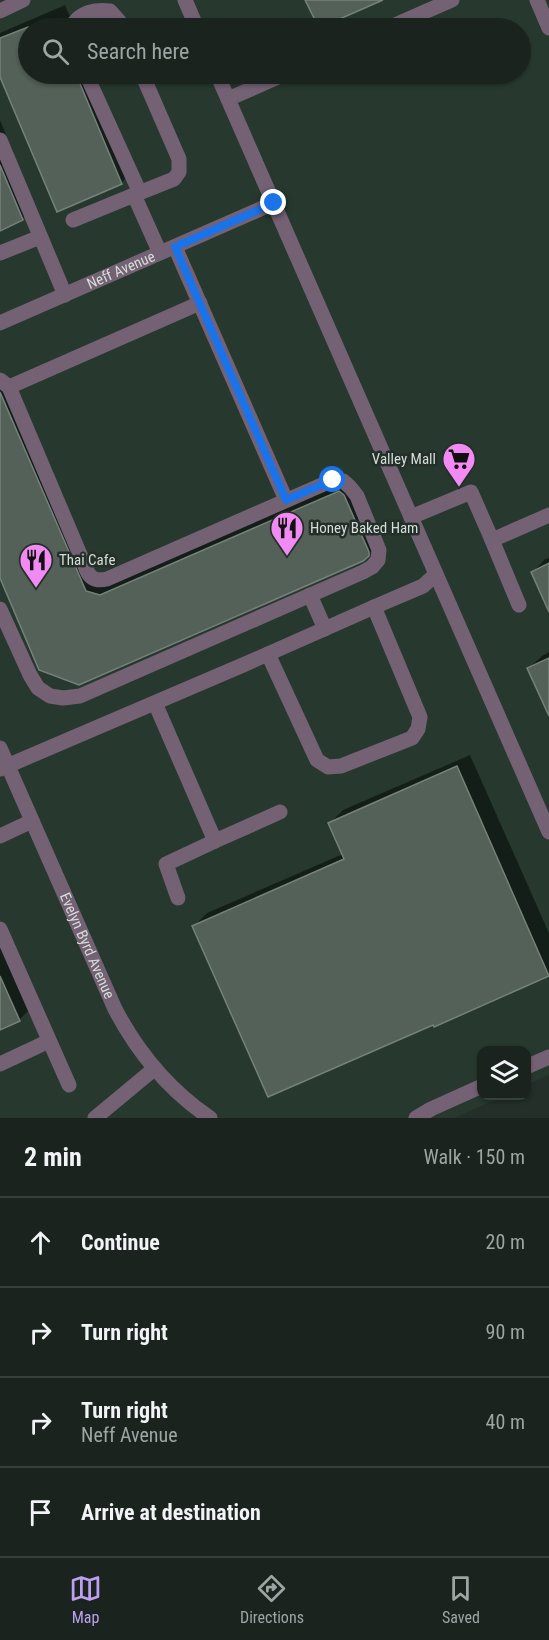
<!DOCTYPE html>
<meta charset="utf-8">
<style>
body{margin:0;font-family:"Roboto Condensed",sans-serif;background:#272f2b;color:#f1f3f6}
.controls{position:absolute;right:18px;bottom:18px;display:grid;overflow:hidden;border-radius:12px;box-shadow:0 2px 4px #0004}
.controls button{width:54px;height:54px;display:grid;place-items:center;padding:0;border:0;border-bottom:2px solid #38403c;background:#1a231e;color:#f1f3f6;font:30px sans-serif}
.stop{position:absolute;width:18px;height:18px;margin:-14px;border:4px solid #1a73e8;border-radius:50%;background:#fff}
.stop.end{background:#1a73e8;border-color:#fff;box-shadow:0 2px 6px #0008}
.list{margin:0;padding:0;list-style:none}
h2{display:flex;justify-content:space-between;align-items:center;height:78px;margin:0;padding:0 24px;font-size:26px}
h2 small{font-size:20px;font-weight:400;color:#9fa4a4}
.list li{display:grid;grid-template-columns:39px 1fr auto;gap:18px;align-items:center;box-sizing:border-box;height:90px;padding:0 24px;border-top:2px solid #38403c}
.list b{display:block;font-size:22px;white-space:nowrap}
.list p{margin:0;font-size:20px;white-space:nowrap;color:#9fa4a4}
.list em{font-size:20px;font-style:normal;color:#9fa4a4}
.icon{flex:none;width:33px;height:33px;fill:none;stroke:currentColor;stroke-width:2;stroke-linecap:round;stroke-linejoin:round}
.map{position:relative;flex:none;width:549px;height:1118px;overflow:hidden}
.search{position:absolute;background:#1a231e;box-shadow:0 2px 4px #0004;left:18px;right:18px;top:18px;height:66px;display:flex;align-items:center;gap:15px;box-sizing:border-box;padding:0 21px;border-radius:33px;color:#9fa4a4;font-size:22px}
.sheet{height:438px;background:#1a231e}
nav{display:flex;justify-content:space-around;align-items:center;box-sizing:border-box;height:84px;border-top:2px solid #38403c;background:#1a231e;font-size:16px;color:#9fa4a4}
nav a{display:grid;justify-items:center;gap:3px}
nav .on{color:#bca0f2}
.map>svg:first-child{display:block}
.built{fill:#27392e;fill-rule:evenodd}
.shadow{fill:#0007}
.building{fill:#546158;stroke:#758279;stroke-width:1.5}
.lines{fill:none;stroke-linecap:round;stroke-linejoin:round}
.minor{stroke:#746174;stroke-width:15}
.route{stroke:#1a73e8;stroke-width:8}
.labels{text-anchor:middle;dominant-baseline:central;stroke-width:5;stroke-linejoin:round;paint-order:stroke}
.street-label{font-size:15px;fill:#d5ddd8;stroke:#232f28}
.poi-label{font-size:15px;fill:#d5ddd8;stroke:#232f28;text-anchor:start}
</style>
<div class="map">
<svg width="549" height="1118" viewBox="0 0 549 1118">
<rect width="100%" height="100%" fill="#232f28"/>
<path class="built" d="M0 0H549V1075L527 1085 526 1050H482V1096H504L454 1118H0ZM28 28H520V74H28Z"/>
<path class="shadow" d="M65 5 75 28H28V74H94L134 170 121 183 0 73V33Z
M0 120 35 206 22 219 0 229Z
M14 381 90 562 99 578 114 583 353 479 356 482 381 539V542L368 555 79 684 0 575V387Z
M549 558V609L533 572 545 559Z
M549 652V713L529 668 542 656Z
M470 755 549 933V975L435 1025 194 926 207 913 343 854 330 823 343 810Z
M0 934 32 1007 19 1020 0 1028Z"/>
<path class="building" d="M305 0H383L319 28Z
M28 27V74H76L122 184 57 212 0 77V38Z
M0 165 23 220 0 231Z
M0 392 86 591 100 595 339 491 344 495 369 552V556L363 561 79 685 39 670 0 578Z
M549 563V612L531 572Z
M549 658V716L527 668Z
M457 766 549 976 434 1027 433 1025 268 1097 192 926 344 859 328 823Z
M0 976 20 1021 0 1030Z"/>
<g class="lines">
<g class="minor">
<path d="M185 0 197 28"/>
<path d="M537 0 549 28"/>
<path d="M0 11 23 0"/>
<path d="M71 28C78 13 94 9 110 11L119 21 122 28"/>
<path d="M388 28 452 0"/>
<path d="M86 74 140 193"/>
<path d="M142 74 179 159V172L174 179 134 195 160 253"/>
<path d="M217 74 549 832"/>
<path d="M228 99 285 74"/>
<path d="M0 140 65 295"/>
<path d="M73 220 134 195"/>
<path d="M175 247 286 500"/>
<path d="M0 253 40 237"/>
<path id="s1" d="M0 323 274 203"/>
<path d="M0 380 9 387 87 571C91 580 98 581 107 579L333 480 343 481 350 487 357 496 379 550 378 560 372 567 363 572 80 696 63 698 50 696 38 688 30 675 0 609"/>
<path d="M9 387 200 303"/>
<path d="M411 517 471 492 492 540 549 515"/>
<path d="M492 540 519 605"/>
<path d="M310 595 325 629"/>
<path d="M268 654 317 760 328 767 341 766 412 738 418 729 420 717 374 607"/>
<path d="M155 703 215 841 280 812"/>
<path id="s2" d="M0 748 115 1009C138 1053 169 1090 210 1118"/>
<path d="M0 769 243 665 374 607 423 586 436 574"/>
<path d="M0 836 32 821"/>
<path d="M178 898 166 864 215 841"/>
<path d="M0 929 69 1085"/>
<path d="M0 1064 49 1041"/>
<path d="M526 1067 549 1057"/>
<path d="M95 1118 154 1069"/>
<path d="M416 1118 431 1109 482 1086"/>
</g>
</g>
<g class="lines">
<path class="route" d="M274 203 175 247 286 500 333 480"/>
</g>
<defs>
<g id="supermarket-pin" transform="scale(1.725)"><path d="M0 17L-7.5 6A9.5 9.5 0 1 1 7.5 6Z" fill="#f28af3" stroke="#232f28"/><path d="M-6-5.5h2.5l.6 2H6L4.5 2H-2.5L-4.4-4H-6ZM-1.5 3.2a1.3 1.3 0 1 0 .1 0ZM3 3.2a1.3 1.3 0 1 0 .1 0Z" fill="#111"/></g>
<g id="restaurant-pin" transform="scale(1.725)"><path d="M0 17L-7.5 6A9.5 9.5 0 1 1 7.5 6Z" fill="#f28af3" stroke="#232f28"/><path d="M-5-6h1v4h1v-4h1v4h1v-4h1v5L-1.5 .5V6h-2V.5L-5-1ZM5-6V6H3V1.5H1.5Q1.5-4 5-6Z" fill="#111"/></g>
</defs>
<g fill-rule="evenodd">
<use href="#supermarket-pin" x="459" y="459"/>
<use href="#restaurant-pin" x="287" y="528"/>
<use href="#restaurant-pin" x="36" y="560"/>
</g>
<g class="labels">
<g class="street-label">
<text stroke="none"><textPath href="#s1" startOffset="132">Neff Avenue</textPath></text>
<text stroke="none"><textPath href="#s2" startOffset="216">Evelyn Byrd Avenue</textPath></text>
</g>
<g class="poi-label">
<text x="436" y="459" text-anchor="end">Valley Mall</text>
<text x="310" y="528">Honey Baked Ham</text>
<text x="59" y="560">Thai Cafe</text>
</g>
</g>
</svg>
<div class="controls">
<button><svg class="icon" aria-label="layers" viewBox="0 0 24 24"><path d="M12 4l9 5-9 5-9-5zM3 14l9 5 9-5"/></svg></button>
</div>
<div class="stop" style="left:333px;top:480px"></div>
<div class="stop end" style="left:274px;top:203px"></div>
<div class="search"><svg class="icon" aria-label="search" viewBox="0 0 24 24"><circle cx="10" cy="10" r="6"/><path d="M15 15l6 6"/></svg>Search here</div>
</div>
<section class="sheet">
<h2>2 min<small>Walk · 150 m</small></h2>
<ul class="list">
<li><svg class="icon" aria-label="ahead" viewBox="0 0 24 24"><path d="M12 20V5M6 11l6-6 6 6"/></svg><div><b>Continue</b></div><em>20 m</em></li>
<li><svg class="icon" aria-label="right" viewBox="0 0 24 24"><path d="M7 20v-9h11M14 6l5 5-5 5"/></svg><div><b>Turn right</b></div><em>90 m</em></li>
<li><svg class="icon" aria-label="right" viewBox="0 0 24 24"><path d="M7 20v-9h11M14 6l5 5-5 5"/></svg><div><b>Turn right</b><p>Neff Avenue</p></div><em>40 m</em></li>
<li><svg class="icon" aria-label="arrive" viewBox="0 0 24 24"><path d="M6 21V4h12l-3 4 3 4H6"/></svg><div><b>Arrive at destination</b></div></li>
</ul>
</section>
<nav>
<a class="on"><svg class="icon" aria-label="map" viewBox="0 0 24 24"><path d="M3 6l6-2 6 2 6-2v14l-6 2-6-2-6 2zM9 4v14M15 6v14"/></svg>Map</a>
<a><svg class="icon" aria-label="directions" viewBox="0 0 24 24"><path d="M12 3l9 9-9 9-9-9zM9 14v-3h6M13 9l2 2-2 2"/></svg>Directions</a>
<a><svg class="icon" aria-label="saved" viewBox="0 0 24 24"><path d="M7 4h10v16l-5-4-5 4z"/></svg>Saved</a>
</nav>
